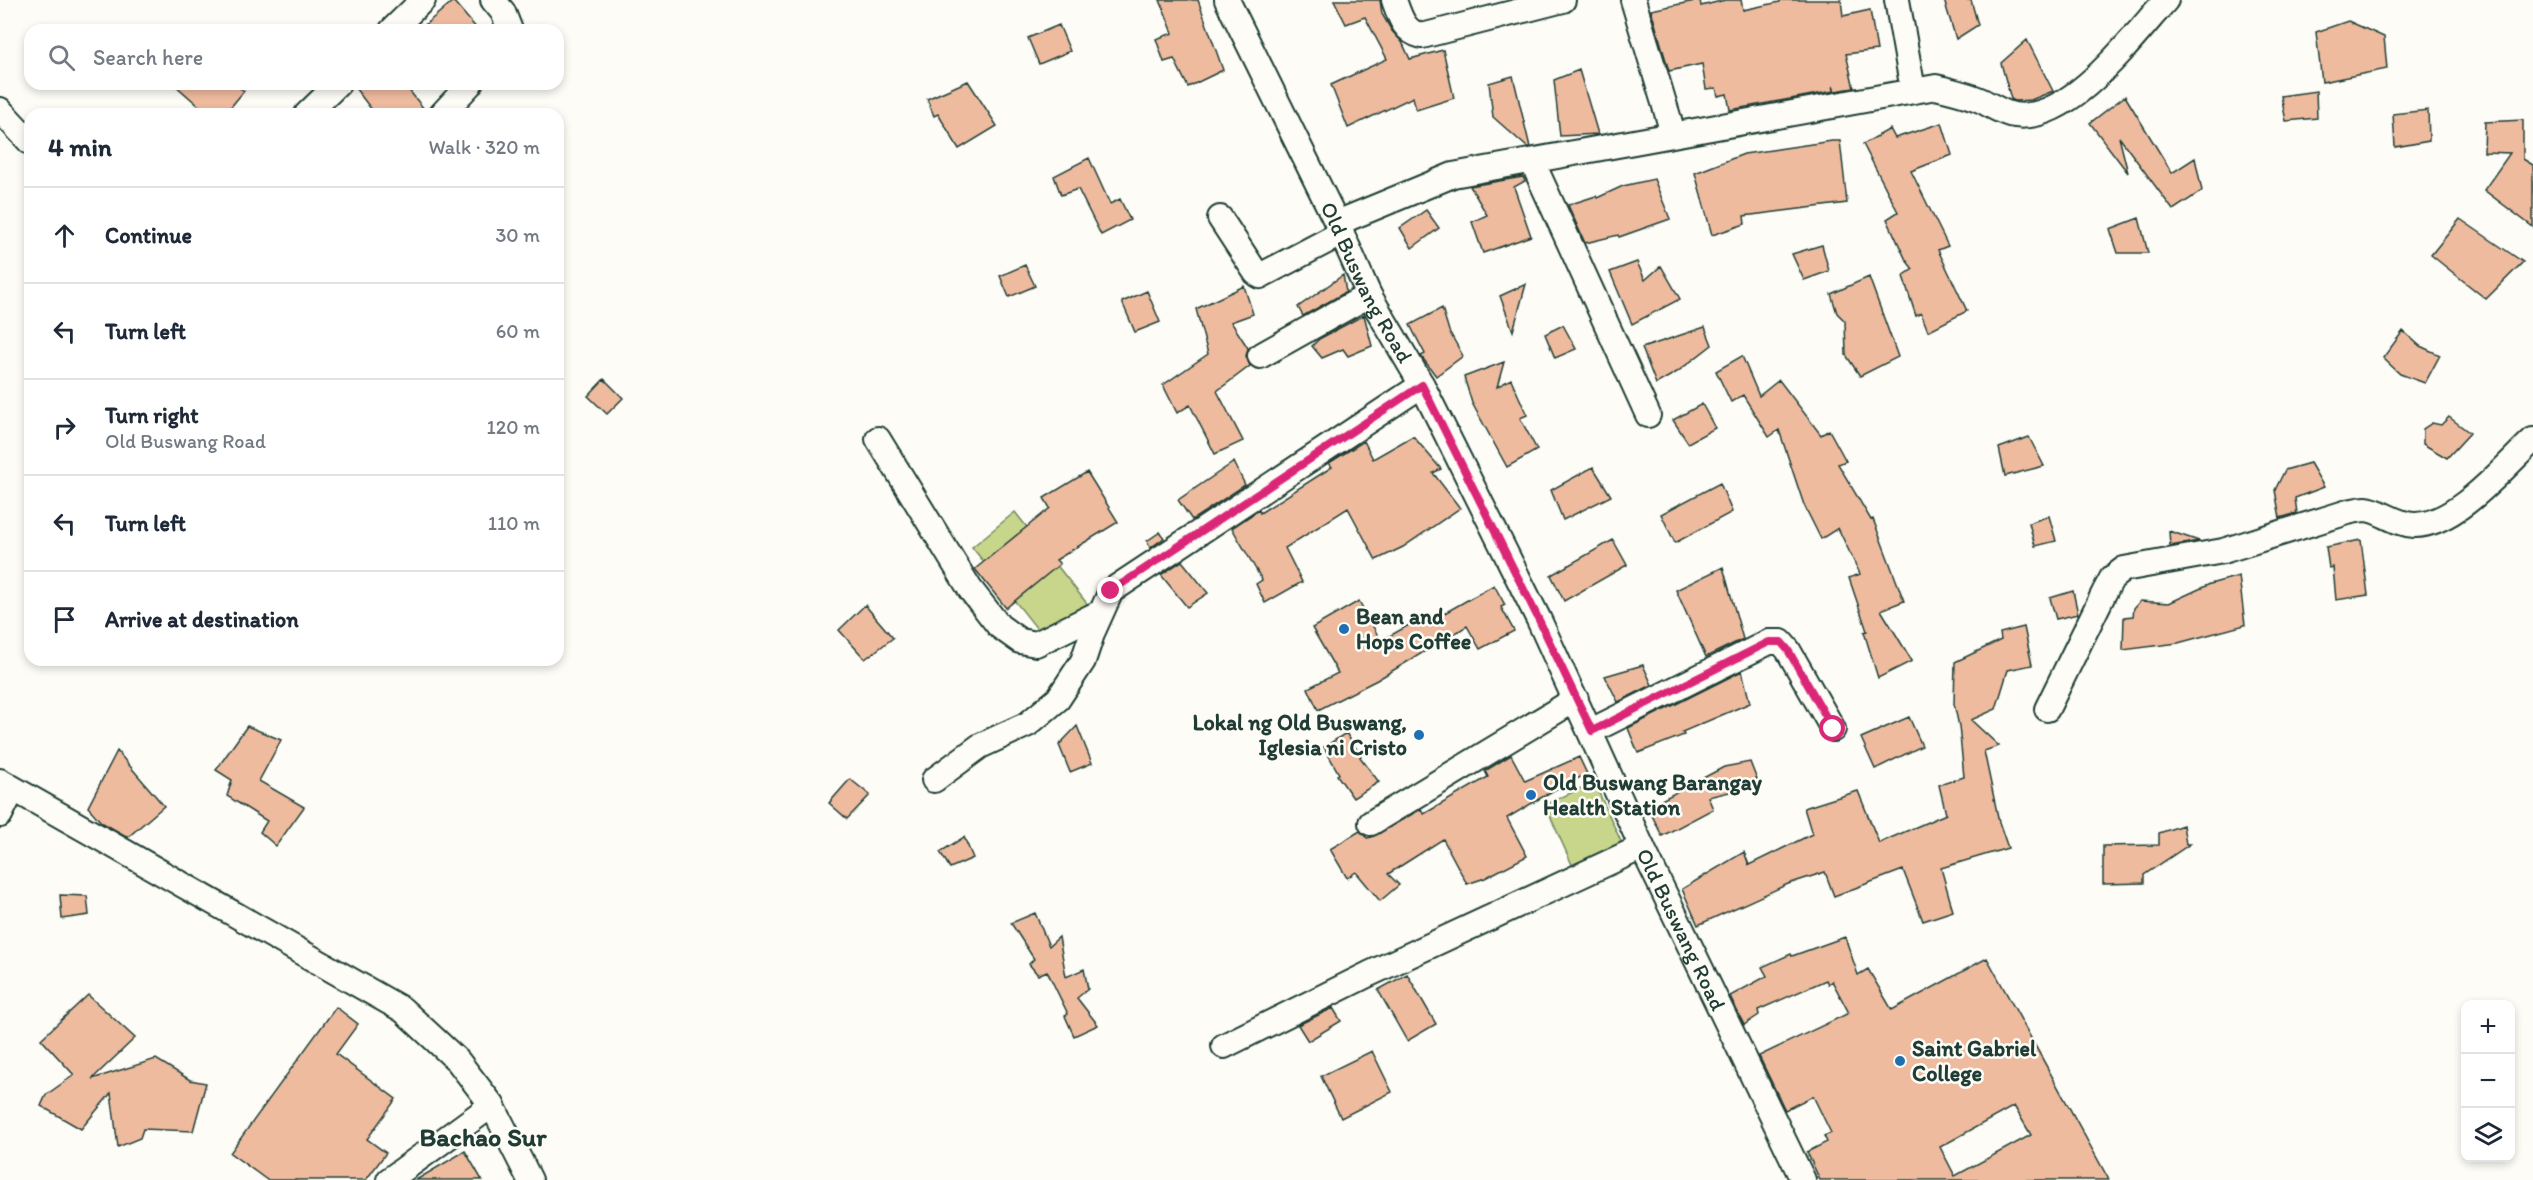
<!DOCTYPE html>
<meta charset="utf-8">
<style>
body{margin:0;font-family:Itim,sans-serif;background:#f2f2f3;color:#1f2937}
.controls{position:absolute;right:18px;bottom:18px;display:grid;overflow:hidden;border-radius:12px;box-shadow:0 3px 9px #0003}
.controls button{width:54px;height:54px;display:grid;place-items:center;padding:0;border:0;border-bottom:2px solid #e0e1e3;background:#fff;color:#1f2937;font:30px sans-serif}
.stop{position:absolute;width:18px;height:18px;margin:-14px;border:4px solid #db2777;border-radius:50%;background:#fff}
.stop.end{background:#db2777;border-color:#fff;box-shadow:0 2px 6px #0008}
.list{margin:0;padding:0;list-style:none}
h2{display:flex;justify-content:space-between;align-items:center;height:78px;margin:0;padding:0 24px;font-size:26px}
h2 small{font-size:20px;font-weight:400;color:#747a83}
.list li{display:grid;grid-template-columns:39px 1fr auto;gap:18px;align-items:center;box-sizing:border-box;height:96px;padding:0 24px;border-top:2px solid #e0e1e3}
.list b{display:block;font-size:22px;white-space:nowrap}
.list p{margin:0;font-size:20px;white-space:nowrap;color:#747a83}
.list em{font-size:20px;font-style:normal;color:#747a83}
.icon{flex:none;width:33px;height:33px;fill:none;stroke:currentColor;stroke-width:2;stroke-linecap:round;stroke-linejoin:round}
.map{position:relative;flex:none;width:2533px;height:1180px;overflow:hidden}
.search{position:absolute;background:#fff;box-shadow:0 3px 9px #0003;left:24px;top:24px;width:540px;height:66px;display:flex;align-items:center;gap:15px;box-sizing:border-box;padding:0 21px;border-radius:18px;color:#747a83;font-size:22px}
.panel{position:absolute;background:#fff;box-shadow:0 3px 9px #0003;left:24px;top:108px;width:540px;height:558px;border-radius:18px}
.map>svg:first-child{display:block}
.green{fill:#c7d68b;stroke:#738a60;stroke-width:1.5}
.building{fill:#eebb9f;stroke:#1f3d34;stroke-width:1.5;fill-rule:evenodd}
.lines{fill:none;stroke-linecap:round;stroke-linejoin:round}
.minor-casing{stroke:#1f3d34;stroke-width:28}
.minor{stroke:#fdfcf7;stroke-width:24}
.route{stroke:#db2777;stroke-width:8}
.poi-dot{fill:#1f6fb2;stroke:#fdfcf7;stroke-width:2}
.labels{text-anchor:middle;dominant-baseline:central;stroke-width:5;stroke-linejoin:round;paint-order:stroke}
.street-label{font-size:22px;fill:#1f3d34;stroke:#fdfcf7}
.poi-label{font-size:22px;font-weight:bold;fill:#1f3d34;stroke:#fdfcf7;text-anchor:start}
.quarter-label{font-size:26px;font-weight:bold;fill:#1f3d34;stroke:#fdfcf7}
</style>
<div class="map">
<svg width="2533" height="1180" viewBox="0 0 2533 1180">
<rect width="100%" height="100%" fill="#fdfcf7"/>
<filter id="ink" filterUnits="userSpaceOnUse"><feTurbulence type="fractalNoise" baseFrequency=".0167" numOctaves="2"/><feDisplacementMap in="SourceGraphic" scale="12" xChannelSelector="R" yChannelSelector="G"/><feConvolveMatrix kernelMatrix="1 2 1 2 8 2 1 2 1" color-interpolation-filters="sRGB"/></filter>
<g filter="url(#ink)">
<path class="green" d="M1015 512 1092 610 1049 644 972 547Z
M1594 782 1628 857 1579 880 1545 805Z"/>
<path class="building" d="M1160 0H1198L1223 70 1188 87 1174 59 1164 62 1156 39 1173 33Z
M1334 0H1380L1382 14 1392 31 1402 42 1410 59 1443 50 1454 98 1416 110 1413 97 1348 128 1331 85 1387 59 1365 17 1346 24Z
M1700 0 1701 6 1725 0H1741L1743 10 1780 2V0H1841L1843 16 1870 10 1877 50 1846 54 1854 88 1835 91 1833 86 1834 91 1730 110 1727 94 1718 96 1716 88 1706 89 1702 64 1669 71 1651 10Z
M1944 0H1971L1978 25 1956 39Z
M453 1 478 30H419Z
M2348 21 2384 37 2387 69 2322 82 2316 32Z
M1059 25 1070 51 1039 64 1028 38Z
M2027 40 2053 91 2031 100 2015 101 2011 99 2001 63Z
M1579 70 1598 134 1560 136 1554 80Z
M1513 76 1530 147H1527L1493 117 1489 83Z
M968 81 997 126 959 149 938 114 934 116 927 99Z
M174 84H235L244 91 225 114H208Z
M352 84H404L428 114H375Z
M2316 91 2317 118 2286 121 2281 96Z
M2125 96 2172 173 2195 158 2202 191 2173 210 2119 137 2128 173 2090 123Z
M2428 110 2429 141 2395 147 2393 114Z
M2523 120V159L2533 165V227L2484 190 2510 153 2484 152 2485 122Z
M1942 123 1952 155 1911 171 1948 246 1938 250 1967 311 1928 331 1921 313 1916 316 1903 276 1913 269 1906 260 1887 219 1898 212 1863 144 1890 129 1895 138Z
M1832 141H1840L1847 203 1744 216 1745 224 1712 235 1695 173 1744 154Z
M1089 158 1110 204 1120 199 1130 220 1101 235 1078 189 1061 195 1054 176Z
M1523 177 1525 181 1514 187 1531 236 1483 253 1472 222 1487 215 1470 186Z
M1654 179 1670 219 1619 237 1618 235 1585 243 1568 205 1596 196 1597 198 1623 186Z
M1426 210 1439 228 1412 248 1400 228Z
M2139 218 2148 253H2118L2110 229Z
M2460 219 2523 262 2486 299 2431 255Z
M1822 245 1829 271 1804 280 1792 254Z
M1637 262 1645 280 1661 266 1680 299 1632 324 1610 272Z
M1025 265 1035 286 1009 297 1000 276Z
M1343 275 1346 292 1303 316 1298 307Z
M1869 277 1898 357 1860 376 1846 355 1845 321 1837 313 1831 294Z
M1526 284 1513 331 1500 296Z
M1244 286 1253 314 1231 322 1248 348 1246 356 1250 366 1217 391 1243 441 1215 454 1190 405 1177 413 1163 385 1208 354 1196 309Z
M1147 291 1160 322 1135 332 1122 302Z
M1442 308 1449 331 1463 356 1436 376 1421 356 1425 354 1410 325Z
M1364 315 1372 346 1348 356 1343 349 1322 358 1312 346 1319 339Z
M1563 325 1576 349 1555 358 1545 334Z
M1705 327 1712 345 1677 372 1656 384 1642 348Z
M2403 331 2420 346 2440 355 2425 383 2400 374 2383 358Z
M1742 356 1759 396 1779 380 1821 435 1829 430 1846 461 1838 464 1871 520 1873 519 1904 601 1881 610 1912 661 1878 678 1864 632 1867 631 1849 578 1860 574 1838 528 1821 539 1804 505 1779 430 1769 437 1743 395 1731 402 1716 371Z
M1504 362 1497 387 1511 379 1527 415 1520 418 1537 450 1507 467 1472 403 1464 377Z
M604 379 623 398 607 414 588 396Z
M1702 404 1715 428 1688 443 1673 420Z
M2449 417 2470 433 2447 458 2423 444V429L2432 423 2441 425Z
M1413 436 1441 469 1433 473 1460 508 1403 547 1376 560 1348 508 1285 548 1302 582 1265 603 1256 584 1262 580 1232 528 1259 510 1260 513 1332 467 1329 463 1364 441 1373 459Z
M2029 437 2044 466 2005 476 1999 448Z
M1234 462 1245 485 1192 520 1178 500Z
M2310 463 2324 487 2295 498 2297 513 2280 518 2275 490 2285 470Z
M1593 467 1611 496 1563 520 1551 490Z
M1087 472 1118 522 1056 560 1060 564 1006 608 975 569 1050 508 1044 498Z
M1720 483 1732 512 1675 543 1661 514Z
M2049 516 2056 541 2035 546 2029 523Z
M2169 531 2199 541 2170 546Z
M1160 532 1164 538 1150 548 1147 541Z
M1613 540 1627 565 1564 601 1551 575Z
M2361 540 2368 595 2336 600 2333 567 2329 568 2326 547Z
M1182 561 1208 593 1187 607 1161 575Z
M1723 567 1743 639 1706 657 1676 590Z
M2239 576 2245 625 2178 643 2123 650 2124 617 2133 616 2134 608 2140 601 2169 603 2210 584Z
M1494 585 1505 605 1501 607 1514 631 1480 649 1467 626 1377 680 1318 710 1308 688 1338 673 1312 628 1359 601 1381 641 1423 617 1427 623Z
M2073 591 2078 614 2056 619 2050 598Z
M865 605 893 638 865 659 839 630Z
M2024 627 2032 665 2008 670 1996 709 1971 720 1999 746 1984 751 1999 822 2008 848 1941 868 1953 911 1923 921 1903 870 1834 896 1825 872 1788 884 1698 925 1682 889 1744 852 1749 865 1812 834 1804 808 1858 791 1879 843 1946 814 1939 785 1964 777 1959 726 1954 704 1955 662 2001 640 2000 633Z
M1643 665 1652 685 1618 702 1605 676Z
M1742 671 1750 703 1682 732 1684 735 1638 753 1628 728Z
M1909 717 1922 746 1875 769 1861 738Z
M247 726 281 740 259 781 304 807 276 846 260 832 267 821 227 796 232 780 216 770Z
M1077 726 1092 763 1070 772 1059 745Z
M1346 733 1361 756 1360 757 1379 782 1353 798 1337 775 1339 774 1324 747Z
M117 751 164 806 128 837 101 822 88 807Z
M1511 755 1525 781 1579 757 1587 774 1554 790 1507 818 1527 856 1485 878 1467 884 1443 839 1388 874 1399 885 1380 901 1356 872 1347 878 1330 849 1360 831 1367 838 1372 837 1421 809 1424 814 1488 777 1485 771Z
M1750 762 1759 785 1708 797 1713 809 1662 836 1648 807 1724 767Z
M850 779 870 795 847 819 829 803Z
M2183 825 2186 844H2190L2144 875V883L2103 884V846L2159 845V833Z
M964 837 973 858 950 868 940 852Z
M60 895 87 896 89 915 62 919Z
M1035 913 1049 946 1059 937 1066 977 1084 969 1088 989 1077 998 1098 1025 1074 1036 1065 1016 1068 1014 1047 971 1038 975 1029 964 1034 959 1011 923Z
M1845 937 1858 975 1868 969 1892 1010 1987 958 2109 1180H1820L1807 1152 1827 1142 1824 1136 1831 1133 1813 1096 1785 1110 1759 1056 1849 1013 1832 981 1828 984 1826 980 1758 1010 1759 1015 1744 1025 1730 996 1767 976 1762 967 1791 954 1792 956ZM2014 1106 2031 1135 1955 1176 1940 1147Z
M1407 974 1436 1024 1407 1041 1378 990Z
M88 995 135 1038 92 1079 156 1059 190 1080 206 1083 193 1131 143 1129 140 1138 118 1147 111 1093 81 1129 41 1106 46 1095 74 1075 41 1039Z
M336 1007 358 1024 336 1054 396 1099 367 1139 386 1153 366 1180H267L230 1153Z
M1333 1008 1341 1021 1308 1041 1298 1025Z
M1372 1051 1392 1092 1341 1118 1321 1076Z
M465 1151 482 1180H416Z"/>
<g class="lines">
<g class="minor-casing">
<g id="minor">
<path d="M493 0 503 12 510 30"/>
<path id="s1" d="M1227 0 1337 223 1369 295 1422 385 1539 620 1642 847 1803 1180"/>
<path d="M1394 0C1400 17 1404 32 1422 36L1563 0"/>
<path d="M1633 0 1673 133"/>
<path d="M1897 0 1913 90"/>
<path d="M392 30 423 0"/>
<path d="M0 110 30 142"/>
<path d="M307 114 338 84"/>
<path d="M442 114 470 84"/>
<path d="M1532 161 1648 415"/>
<path d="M1220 218 1256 273 1260 276 1342 233"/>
<path d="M1337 223 1453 175 1936 87C1951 91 1966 94 1980 100 1991 105 2002 113 2014 115 2069 124 2133 37 2166 0"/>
<path d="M1260 356 1369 295"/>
<path d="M878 439 970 589 999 626 1020 641 1036 644 1101 612"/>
<path d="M2047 709 2104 593 2112 578 2124 569 2223 551 2348 512C2353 511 2360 509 2366 509 2380 510 2395 524 2414 525 2455 526 2505 466 2533 440"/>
<path d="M1591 731 1769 642H1781L1788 650 1833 729"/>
<path d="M934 780 980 746 1028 724 1058 699 1083 661 1093 631 1111 591 1422 385"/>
<path d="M0 781 403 1010 458 1061 492 1105 530 1180"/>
<path d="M0 815 13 789"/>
<path d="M1371 823 1576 699"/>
<path d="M1224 1046 1369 974 1642 847"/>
<path d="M389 1180 492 1105"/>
</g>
</g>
<use href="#minor" class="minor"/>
</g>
</g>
<g class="lines" filter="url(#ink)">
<path class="route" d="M1111 591 1422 385 1539 620 1592 731 1769 642H1781L1788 650 1833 729"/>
</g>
<g class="poi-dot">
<circle cx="1344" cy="629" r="6"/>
<circle cx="1419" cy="735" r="6"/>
<circle cx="1531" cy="795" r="6"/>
<circle cx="1900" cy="1061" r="6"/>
</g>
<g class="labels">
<g class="street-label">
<text stroke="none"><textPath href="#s1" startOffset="315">Old Buswang Road</textPath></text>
<text stroke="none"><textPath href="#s1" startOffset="1035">Old Buswang Road</textPath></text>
</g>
<g class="poi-label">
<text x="1356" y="616">Bean and<tspan x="1356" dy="25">Hops Coffee</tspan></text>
<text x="1407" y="722" text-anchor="end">Lokal ng Old Buswang,<tspan x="1407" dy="25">Iglesia ni Cristo</tspan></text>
<text x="1543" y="782">Old Buswang Barangay<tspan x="1543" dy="25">Health Station</tspan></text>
<text x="1912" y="1048">Saint Gabriel<tspan x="1912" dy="25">College</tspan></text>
</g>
<g class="quarter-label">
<text x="483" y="1137">Bachao Sur</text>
</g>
</g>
</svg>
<div class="controls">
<button>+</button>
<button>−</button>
<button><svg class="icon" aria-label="layers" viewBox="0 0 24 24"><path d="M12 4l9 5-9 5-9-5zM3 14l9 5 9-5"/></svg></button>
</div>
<div class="stop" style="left:1833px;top:729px"></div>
<div class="stop end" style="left:1111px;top:591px"></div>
<div class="search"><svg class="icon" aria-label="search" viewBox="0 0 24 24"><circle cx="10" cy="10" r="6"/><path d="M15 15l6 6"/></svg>Search here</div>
<section class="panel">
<h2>4 min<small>Walk · 320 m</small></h2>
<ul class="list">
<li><svg class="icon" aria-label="ahead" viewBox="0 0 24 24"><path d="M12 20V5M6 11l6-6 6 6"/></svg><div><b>Continue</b></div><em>30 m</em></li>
<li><svg class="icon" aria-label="left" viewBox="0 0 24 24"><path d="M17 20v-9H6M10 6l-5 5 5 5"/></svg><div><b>Turn left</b></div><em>60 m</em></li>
<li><svg class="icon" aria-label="right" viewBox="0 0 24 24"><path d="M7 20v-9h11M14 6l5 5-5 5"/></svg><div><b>Turn right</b><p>Old Buswang Road</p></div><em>120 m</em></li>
<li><svg class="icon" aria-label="left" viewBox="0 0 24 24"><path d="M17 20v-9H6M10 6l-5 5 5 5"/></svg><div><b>Turn left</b></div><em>110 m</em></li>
<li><svg class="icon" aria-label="arrive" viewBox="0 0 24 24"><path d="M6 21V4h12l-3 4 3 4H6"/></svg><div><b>Arrive at destination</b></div></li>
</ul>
</section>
</div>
